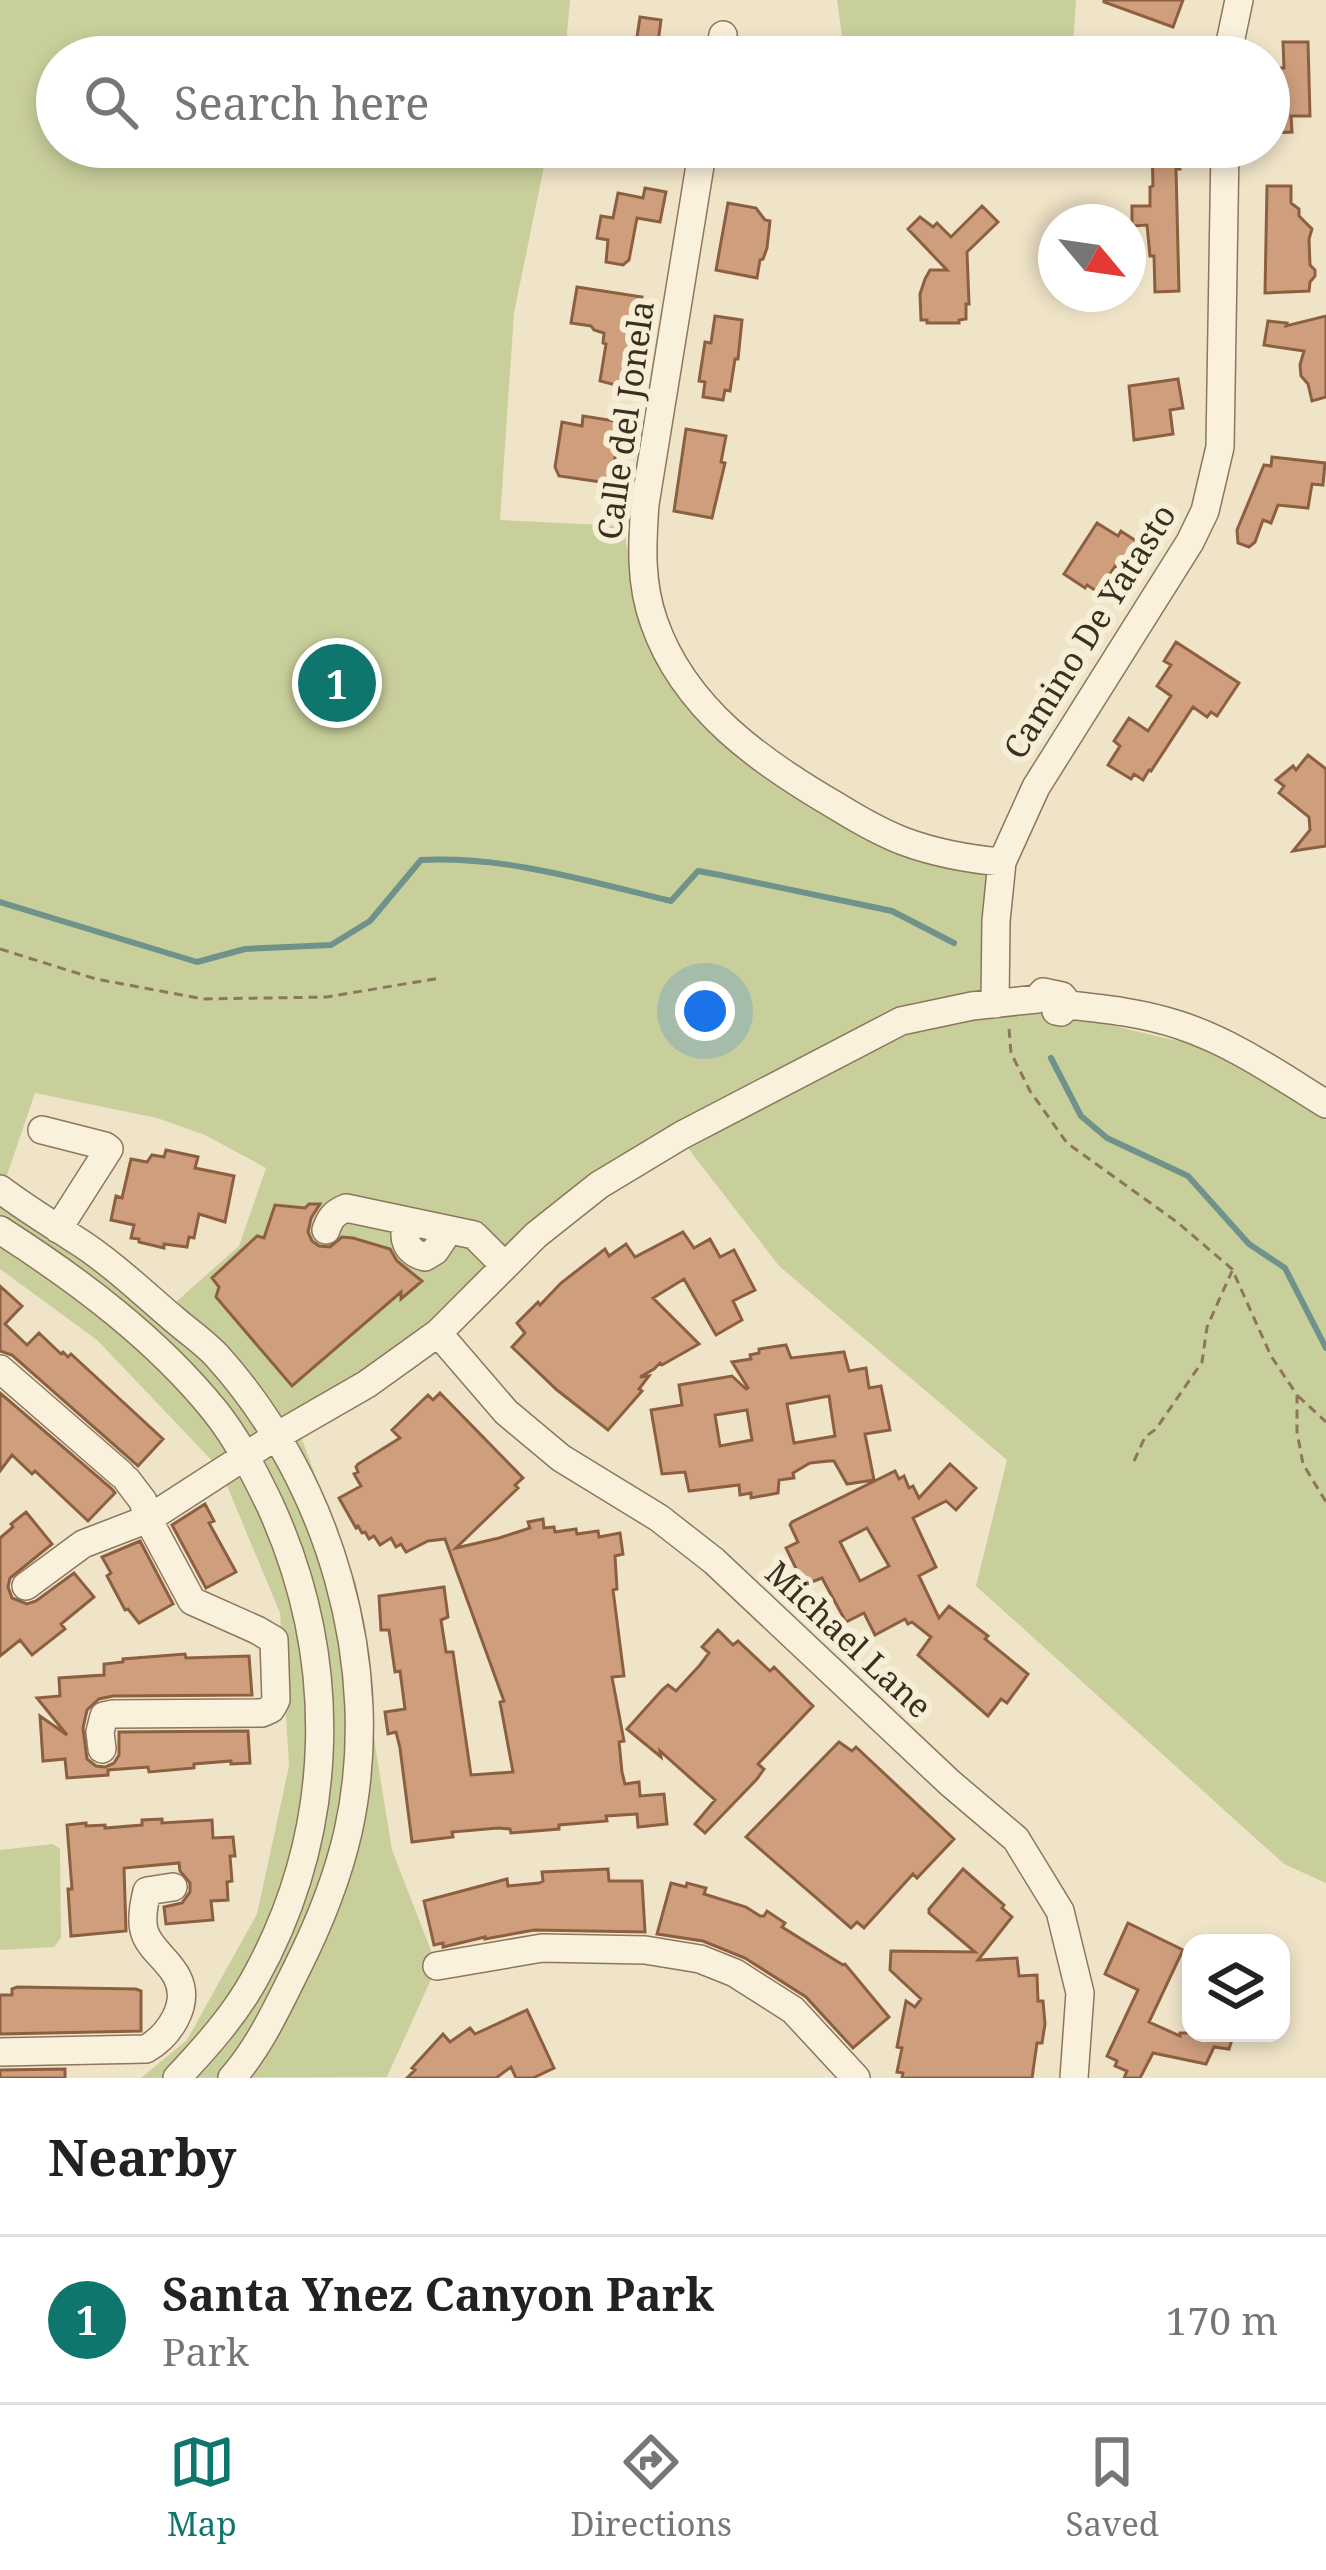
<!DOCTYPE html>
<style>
body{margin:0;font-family:"Noto Serif",serif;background:#f6f6f6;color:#222}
.controls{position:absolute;right:36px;bottom:36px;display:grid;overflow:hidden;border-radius:24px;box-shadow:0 6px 18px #0003}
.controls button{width:108px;height:108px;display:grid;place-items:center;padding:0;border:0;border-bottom:3px solid #e0e0e0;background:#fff;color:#222;font:60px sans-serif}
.compass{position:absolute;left:1038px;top:204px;width:108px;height:108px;border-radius:50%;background:#fff;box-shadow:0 6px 18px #0003;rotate:119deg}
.you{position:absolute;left:705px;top:1011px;width:42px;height:42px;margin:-30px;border:9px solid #fff;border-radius:50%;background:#1a73e8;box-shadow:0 0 0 18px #1a73e833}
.badge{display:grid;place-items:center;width:78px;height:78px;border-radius:50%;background:#0f766e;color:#fff;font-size:39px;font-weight:700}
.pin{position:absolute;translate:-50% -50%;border:6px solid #fff;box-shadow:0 3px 12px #0006}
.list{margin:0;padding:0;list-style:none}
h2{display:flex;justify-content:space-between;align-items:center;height:156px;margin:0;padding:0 48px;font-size:51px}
h2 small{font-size:39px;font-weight:400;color:#767676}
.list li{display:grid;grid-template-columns:78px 1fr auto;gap:36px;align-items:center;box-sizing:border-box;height:168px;padding:0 48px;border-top:3px solid #e0e0e0}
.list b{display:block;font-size:45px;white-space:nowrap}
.list p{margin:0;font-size:39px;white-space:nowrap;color:#767676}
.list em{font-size:39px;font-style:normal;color:#767676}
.icon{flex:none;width:66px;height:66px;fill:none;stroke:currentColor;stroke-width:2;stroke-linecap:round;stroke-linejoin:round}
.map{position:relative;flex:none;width:1326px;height:2078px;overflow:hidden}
.search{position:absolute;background:#fff;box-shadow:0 6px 18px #0003;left:36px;right:36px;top:36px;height:132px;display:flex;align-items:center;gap:30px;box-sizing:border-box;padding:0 42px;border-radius:66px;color:#767676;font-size:45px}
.sheet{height:324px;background:#fff}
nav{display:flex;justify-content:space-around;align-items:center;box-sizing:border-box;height:168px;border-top:3px solid #e0e0e0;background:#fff;font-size:33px;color:#767676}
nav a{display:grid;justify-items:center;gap:6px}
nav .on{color:#0f766e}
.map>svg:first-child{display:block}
.green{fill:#c9cf9b;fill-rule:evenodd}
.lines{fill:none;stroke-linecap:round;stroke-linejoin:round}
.stream{stroke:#6f938a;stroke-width:6}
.building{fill:#cf9f7d;stroke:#8d5f41;stroke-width:3;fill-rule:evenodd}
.minor-casing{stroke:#8d765c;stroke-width:30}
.path{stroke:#8d765c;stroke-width:3;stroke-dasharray:9 6;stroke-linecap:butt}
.minor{stroke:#faf1dc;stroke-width:27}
.labels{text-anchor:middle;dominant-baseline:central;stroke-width:12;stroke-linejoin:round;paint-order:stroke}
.street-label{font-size:33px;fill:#3d2e20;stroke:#f7eed8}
</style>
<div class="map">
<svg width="1326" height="2078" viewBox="0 0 1326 2078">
<rect width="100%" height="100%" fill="#f0e4c8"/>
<path class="green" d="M0 0H570L565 57H57V147H548L514 313 500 520 624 526 627 548H642L658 622 730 724 877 824 1007 858 1004 1000 1254 1059 1326 1109V1883L1284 1864 976 1586 1007 1460 779 1266 677 1134 433 1328 295 1421 356 1584 376 1751 392 1850 437 1966 387 2077 141 2078 187 2040 257 1914 289 1766 280 1613 220 1469 97 1340 0 1269ZM35 1093 157 1118 205 1135 266 1168 239 1246 168 1309 4 1184Z
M837 0H1076L1072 57H845Z
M53 1844 60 1849 61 1938 54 1947 0 1950V1850Z"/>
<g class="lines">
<path class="stream" d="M0 902 197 962 245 949 331 945 370 921 421 860C507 856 587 881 671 901L698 871 720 875 892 911 954 943
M1051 1058 1081 1116 1107 1138 1188 1176 1249 1244 1285 1268 1326 1348"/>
</g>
<path class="building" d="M1104 0H1183L1173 27 1104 2Z
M640 17 661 20 656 57H634Z
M1283 42H1308L1310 116H1291L1292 132 1269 133V109H1272L1270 68H1284Z
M1152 147H1180V169H1176L1179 291 1155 292 1154 256H1150L1147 225 1132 226V206H1150V187L1153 186Z
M1267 186H1291V203L1299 209V216L1312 229 1309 239 1310 265 1315 270V276L1310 282 1309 291 1265 293Z
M645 188 666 192 660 222 637 218 629 260 623 265 606 262 608 240 597 238 601 216 613 218 618 193 643 198Z
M728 203 756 208 765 220 770 221 767 248 763 259 760 260 757 278 716 270Z
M982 206 998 222 967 252 969 304H966V319L959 320V323H927V320H921L920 294 925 279 930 270H947L908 229 920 217 933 227 937 223 951 237Z
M577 287 642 297 636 334 631 333 623 387 600 381 606 344 603 343 604 333 594 330 591 326 571 323Z
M715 316 742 320 738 359H735L730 391 725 390 723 400 703 397 705 382 699 381 705 342 711 343Z
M1326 316V397L1312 401 1308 384 1301 376 1300 365 1304 351 1264 345 1268 321 1287 323 1286 326Z
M1178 379 1183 408 1170 410 1173 434 1134 440 1129 386Z
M583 416 621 422 614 464 608 483 559 476 555 467 562 422 582 426Z
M686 429 726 436 721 462 725 463 712 518 674 511Z
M1272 457 1325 463 1323 485 1312 484 1308 508 1278 505 1271 523 1263 520 1255 542 1249 547 1238 543 1237 530 1264 465 1271 466Z
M1097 523 1118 536 1121 531 1142 545 1124 571 1116 565 1098 592 1087 585 1085 588 1064 574Z
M1176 642 1239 683 1217 716 1211 712 1207 717 1193 707 1151 771 1149 770 1143 780 1134 774 1131 779 1108 765 1120 746 1114 741 1129 718 1148 731 1171 696 1157 686 1171 665 1164 661Z
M1308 755 1326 769V846L1293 851 1310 830 1309 817 1279 793 1284 786 1276 780 1293 766 1296 770Z
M166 1150 198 1157 195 1168 234 1176 225 1222 199 1214 194 1238 189 1237 187 1247 164 1244V1248L139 1242V1239L131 1238 134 1225 111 1220 116 1196 122 1198 131 1159 147 1162 152 1155 164 1157Z
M309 1204H320L311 1218 308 1232 312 1241 319 1246 330 1247 342 1237 353 1238 390 1249 397 1261 422 1281 401 1299V1292L292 1386 216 1297 219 1287 212 1278 257 1236 264 1238 275 1205 305 1208Z
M683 1232 694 1248 710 1239 720 1257 734 1250 755 1290 733 1301 742 1320 716 1335 684 1279 653 1298 699 1344 662 1365 660 1363 654 1369 640 1377 649 1376 639 1389 642 1391 608 1430 557 1390 512 1347 525 1333 517 1323 538 1302 540 1305 561 1283 605 1249 609 1256 626 1244 635 1257Z
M0 1286 22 1306 5 1324 27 1345 39 1333 61 1354 63 1352 68 1357 71 1354 163 1439 138 1466 12 1355 0 1351Z
M786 1345 791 1358 844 1352 849 1371 866 1368 869 1388 881 1386 890 1430 865 1434 874 1480 847 1484 834 1461H829L810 1463 793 1473 794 1478 779 1480 778 1493 751 1498V1493L740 1495 739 1485 689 1491 685 1472 662 1474 651 1410 682 1405 679 1385 732 1376 746 1389 748 1388 732 1362 751 1359 750 1355 759 1353V1349ZM829 1396 835 1436 794 1443 787 1404ZM747 1410 752 1440 720 1446 715 1415Z
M0 1393 112 1489 115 1493 88 1521 35 1471 32 1474 12 1455 0 1471Z
M440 1393 523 1478 515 1485 518 1488 456 1548 499 1538 530 1528 528 1522 543 1519 544 1528 554 1527 555 1532 576 1529 577 1534 598 1531 599 1537 620 1533 623 1554 615 1556 617 1589 613 1590 624 1676 612 1677 624 1741 619 1742 622 1772 625 1784 639 1782 640 1796 664 1794 667 1824 638 1827 637 1814 606 1816 607 1821 559 1825V1829L511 1833 510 1829 498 1828 452 1832 453 1837 412 1842 400 1748 396 1732 388 1734 385 1712 405 1709 400 1671 395 1672 389 1630H381L379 1596 444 1587 448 1617 441 1620 446 1652H453L471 1775 513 1772 500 1702 504 1701 445 1539 428 1541 406 1552 401 1544 396 1547 391 1538 380 1545 374 1536 369 1539 365 1532 362 1533 358 1526 356 1528 339 1498 361 1486 354 1474 358 1472 356 1467 358 1464 400 1438 392 1430 428 1395 433 1400Z
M950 1464 976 1488 956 1510 946 1501 913 1518 936 1567 919 1576 939 1618 949 1606 988 1636 985 1639 1028 1674 1007 1703 1001 1699 988 1716 918 1655 931 1637 912 1622 908 1624 905 1619 875 1635 864 1613 846 1622 822 1578 804 1585 786 1548 798 1542 790 1525 792 1522 895 1471 899 1479 904 1476 909 1488 913 1486 919 1498ZM867 1528 889 1566 860 1581 840 1542Z
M205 1504 214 1521 209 1523 236 1572 206 1588 172 1525Z
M26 1512 52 1544 10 1578 8 1587 12 1598 27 1604 36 1601 74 1573 94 1597 61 1624 65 1629 32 1655 20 1640 0 1656V1538L13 1527 11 1524Z
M140 1541 173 1604 139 1623 128 1609 125 1610 107 1576 111 1573 102 1557Z
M718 1630 733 1645 738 1641 770 1671 774 1667 813 1706 758 1764 764 1769 757 1779 705 1833 695 1824 715 1800 660 1751 661 1757 627 1729 662 1690 668 1685 676 1691 700 1665 709 1653 702 1647Z
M185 1654 186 1658 249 1656 252 1695 113 1696 99 1699 87 1710 83 1728 87 1759 96 1766 105 1767 114 1763 119 1755V1732L248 1731 250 1763 231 1764V1761L194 1764V1768L149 1772 148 1767 108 1770V1775L67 1778 65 1759 43 1761 40 1716 67 1735 37 1698 60 1696 59 1678 104 1675V1664L123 1662V1659Z
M839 1742 852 1751 856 1747 954 1839 917 1878 913 1874 864 1928 857 1922 851 1928 746 1837Z
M162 1819V1823L212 1820 213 1838 233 1837 235 1856H230L232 1881 227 1882 228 1900 211 1901 213 1920 166 1924 164 1907 182 1903 190 1892V1883L180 1871 179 1863 124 1868 126 1931 71 1936 68 1889H72L67 1825 86 1823V1826L105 1825V1828L142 1825V1820Z
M608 1869 609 1881H642L645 1932 534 1930 485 1939V1937L443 1947V1943L434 1945 424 1901 507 1879 508 1886 539 1883 543 1881 542 1872Z
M963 1869 1004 1905 1002 1908 1012 1917 978 1960 1017 1958 1019 1976 1037 1975 1038 2001H1043L1045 2024 1042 2043H1037L1032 2078H902L903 2073 897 2072 902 2048 897 2047 906 2001 915 2007 921 1999 890 1970 891 1951 975 1952 929 1913V1909Z
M671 1883 686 1887 687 1883 706 1888 704 1894 746 1907 760 1916H764L767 1911 785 1923 782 1927 843 1965 845 1964 889 2017 853 2048 806 1997 745 1958 703 1941 657 1934Z
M1128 1923 1183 1950 1149 2022 1180 2036V2033H1234L1229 2049 1214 2047 1206 2064 1153 2053 1140 2078H1124L1127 2071 1115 2066 1117 2061 1107 2056 1138 1990 1105 1974Z
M17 1987 136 1989 141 1991V2031L0 2034V1995H12V1989Z
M527 2010 554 2068 533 2078H516L511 2067 496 2078H407L415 2070 412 2068 443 2034 450 2042 470 2028 475 2034Z
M65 2069V2078H0V2070Z"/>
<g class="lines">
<g class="minor-casing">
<path id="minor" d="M719 57 723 35
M1227 57 1239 0
M703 147 645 504C642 545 640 583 654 622 684 709 762 763 838 807 859 820 880 832 903 841 935 853 968 859 1002 862
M995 1004 996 921 1002 862 1036 787 1190 542 1205 511 1220 447 1225 147
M1056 1011 1061 1012 1069 1005C1106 1009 1143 1013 1179 1025 1232 1042 1279 1075 1326 1104
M42 1130 105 1146 109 1149 58 1229
M0 1189C25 1208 50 1223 76 1240 111 1262 143 1293 175 1320 189 1332 205 1343 217 1356 329 1480 385 1667 348 1832 337 1880 319 1924 297 1968 278 2006 260 2046 232 2078
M408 1221C401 1238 406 1252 425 1257L435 1251 449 1230
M0 1230C78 1280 156 1338 215 1411 238 1440 254 1472 270 1505 340 1658 337 1830 255 1978 235 2015 205 2048 177 2078
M326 1230C330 1218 334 1213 346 1208L474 1235 505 1266
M438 1333 506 1412 561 1458 659 1518 714 1561 950 1783 1016 1839 1060 1911 1080 1993 1074 2078
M0 1369 121 1474
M26 1586 83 1544 148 1519 143 1501 127 1480
M102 1749 100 1732 104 1716 113 1714 262 1713 271 1709 276 1700 274 1640 257 1630 192 1601 148 1519 275 1437 367 1384 438 1333 536 1235 599 1185 682 1135 901 1021 972 1006 1037 999 1043 992 1062 996 1069 1005
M437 1966 542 1948 645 1950 700 1959 735 1973 793 2010 856 2078
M0 2052 146 2049C169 2036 191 2004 177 1977 169 1960 148 1948 144 1930 141 1918 144 1903 147 1891L173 1887"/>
</g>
<path class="path" d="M0 949 96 979 203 999 327 997 440 978
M1009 1029 1011 1053 1030 1091 1067 1143 1177 1222 1232 1269 1271 1356 1297 1395V1432L1303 1464 1326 1502
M1298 1396 1326 1422
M1134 1461 1145 1437 1156 1429 1202 1362 1207 1327 1232 1271"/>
<use href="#minor" class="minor"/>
</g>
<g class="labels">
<g class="street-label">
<text transform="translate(625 420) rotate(-82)">Calle del Jonela</text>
<text transform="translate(1089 631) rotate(-58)">Camino De Yatasto</text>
<text transform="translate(849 1639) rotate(43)">Michael Lane</text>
</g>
</g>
</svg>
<div class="controls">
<button><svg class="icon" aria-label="layers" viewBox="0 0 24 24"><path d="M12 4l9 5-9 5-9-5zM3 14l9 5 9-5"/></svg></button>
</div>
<svg class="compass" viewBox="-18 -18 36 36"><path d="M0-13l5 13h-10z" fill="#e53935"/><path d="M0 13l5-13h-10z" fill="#767676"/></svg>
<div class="you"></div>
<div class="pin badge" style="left:337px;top:683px">1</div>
<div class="search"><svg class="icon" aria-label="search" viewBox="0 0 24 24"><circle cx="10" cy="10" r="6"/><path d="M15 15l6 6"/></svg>Search here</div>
</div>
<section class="sheet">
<h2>Nearby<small></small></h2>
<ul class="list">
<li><span class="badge">1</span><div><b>Santa Ynez Canyon Park</b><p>Park</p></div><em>170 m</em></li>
</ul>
</section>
<nav>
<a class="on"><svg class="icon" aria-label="map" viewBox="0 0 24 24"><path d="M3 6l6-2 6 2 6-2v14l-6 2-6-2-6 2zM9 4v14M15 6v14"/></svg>Map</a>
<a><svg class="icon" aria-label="directions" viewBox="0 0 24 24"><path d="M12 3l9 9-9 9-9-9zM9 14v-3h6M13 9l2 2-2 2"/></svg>Directions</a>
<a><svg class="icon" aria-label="saved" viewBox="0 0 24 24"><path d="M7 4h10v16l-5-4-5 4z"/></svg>Saved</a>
</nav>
